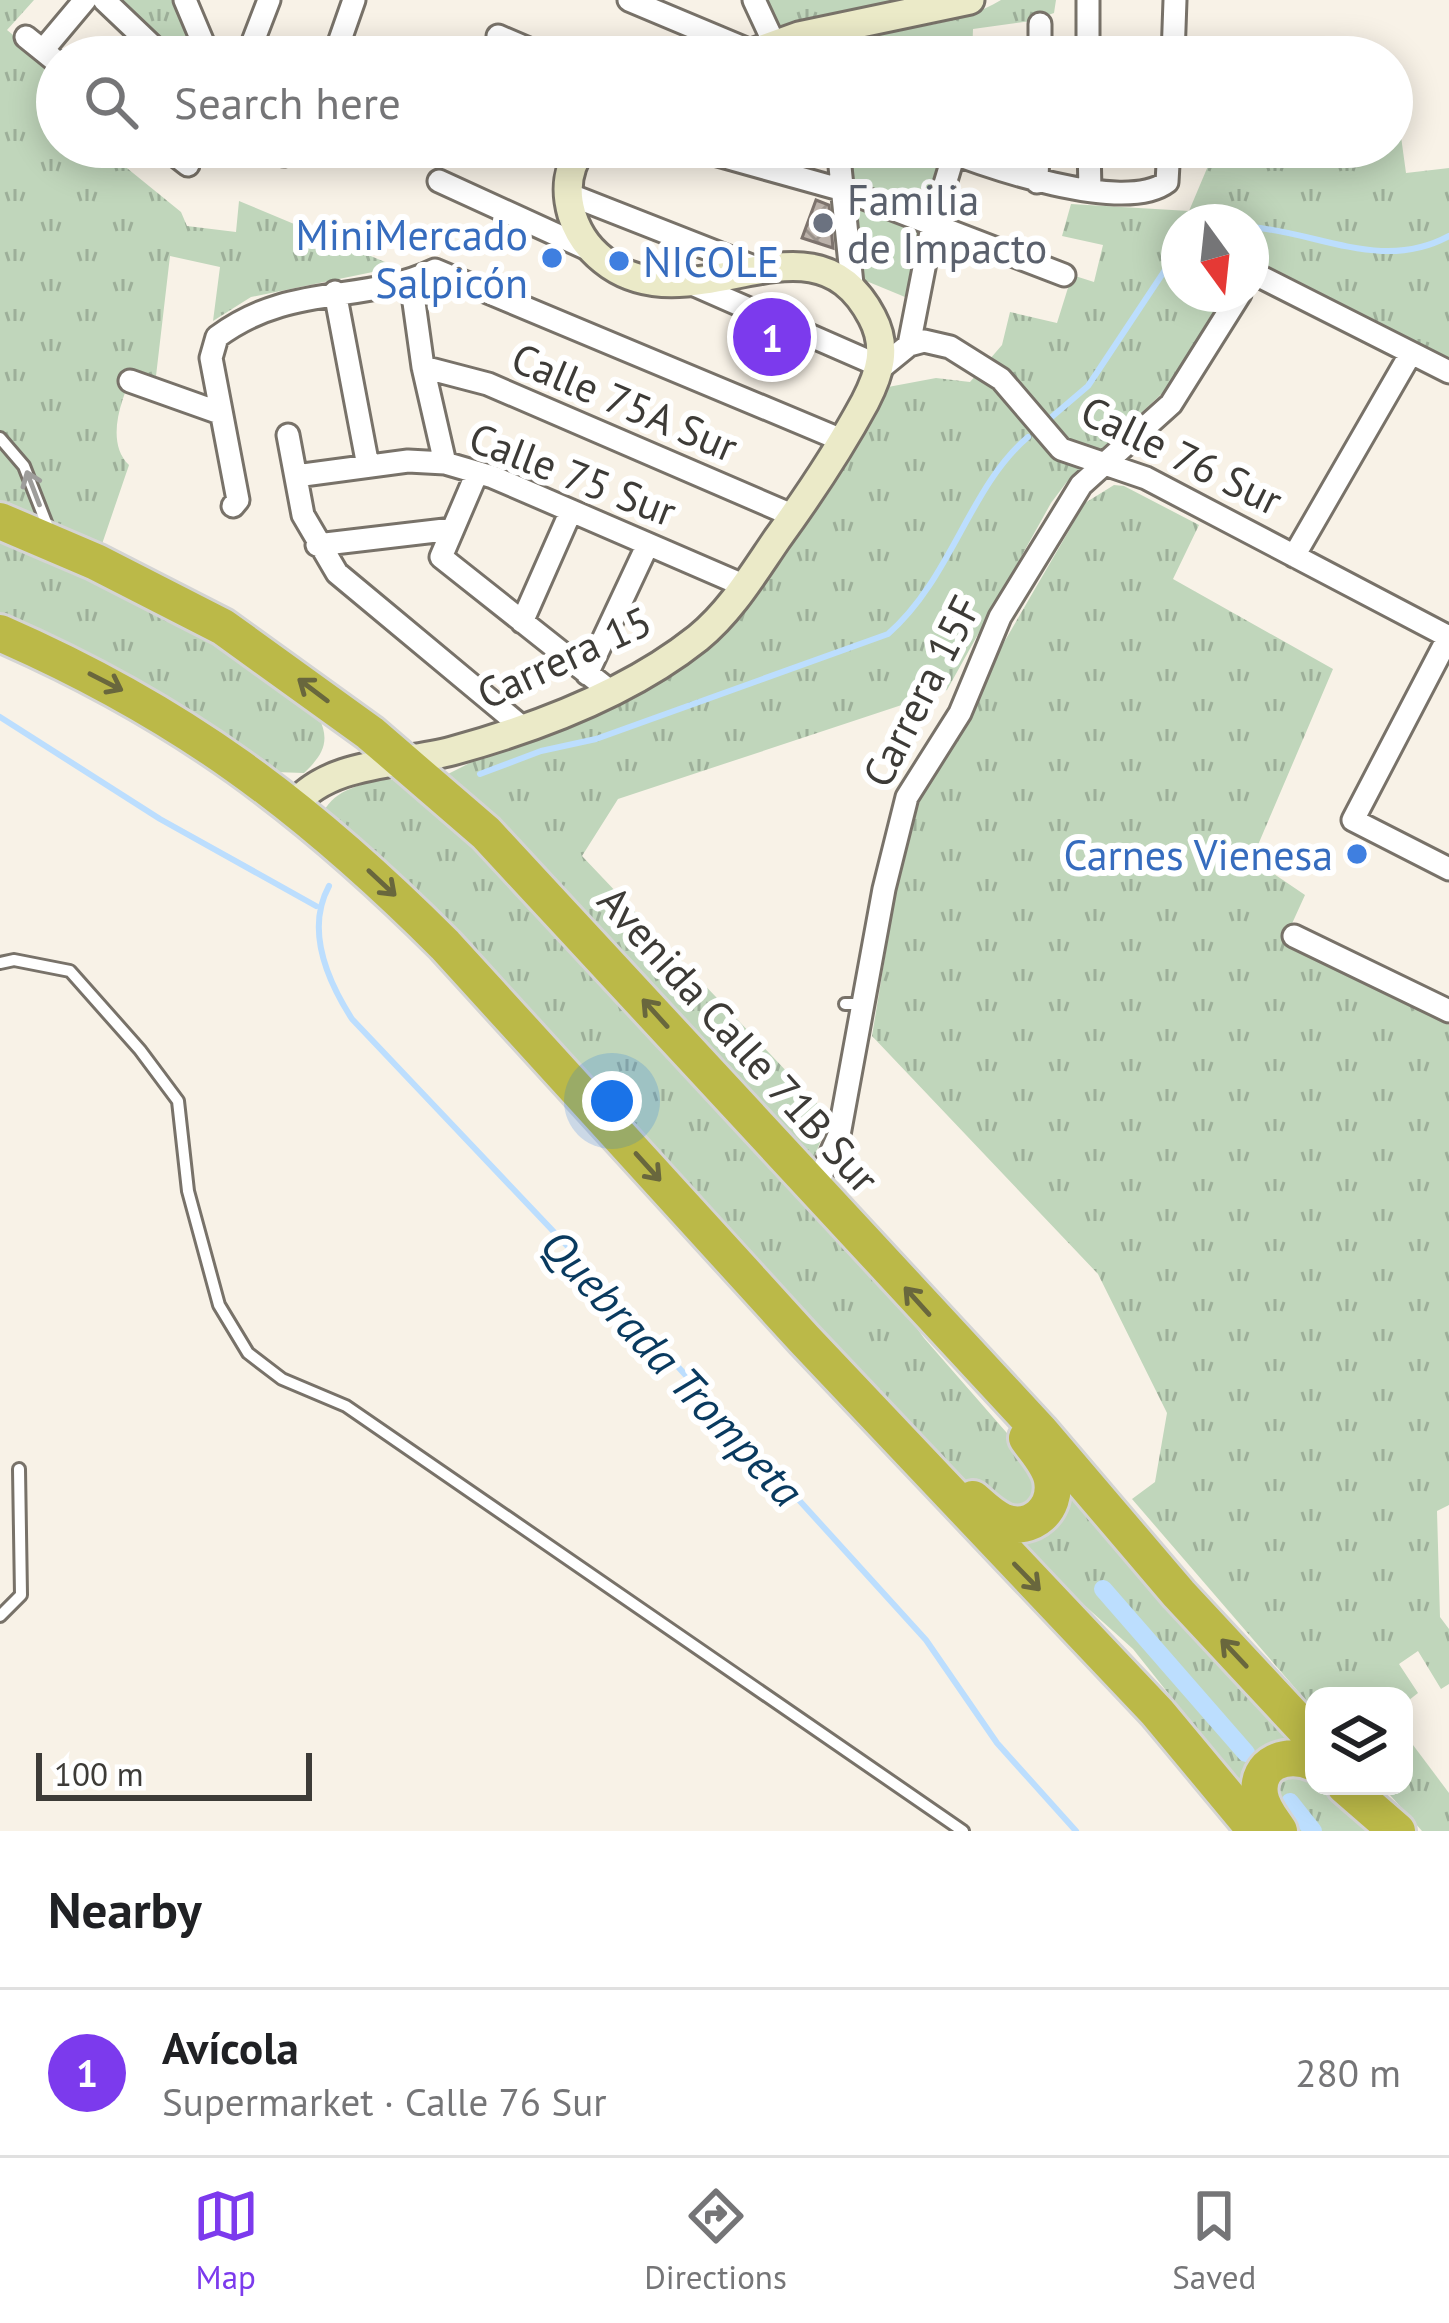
<!DOCTYPE html>
<meta charset="utf-8">
<style>
body{margin:0;font-family:"PT Sans",sans-serif;background:#f6f6f6;color:#202124}
.controls{position:absolute;right:36px;bottom:36px;display:grid;overflow:hidden;border-radius:24px;box-shadow:0 6px 30px #0003}
.controls button{width:108px;height:108px;display:grid;place-items:center;padding:0;border:0;border-bottom:3px solid #e0e0e0;background:#fff;color:#202124;font:60px sans-serif}
.compass{position:absolute;left:1161px;top:204px;width:108px;height:108px;border-radius:50%;background:#fff;box-shadow:0 6px 30px #0003;rotate:165deg}
.scale{position:absolute;left:36px;bottom:30px;width:276px;box-sizing:border-box;padding-left:12px;border:6px solid #3d3b37;border-top:0;font-size:33px;line-height:42px;white-space:nowrap;color:#3d3b37;-webkit-text-stroke:9px #fff;paint-order:stroke}
.you{position:absolute;left:612px;top:1101px;width:42px;height:42px;margin:-30px;border:9px solid #fff;border-radius:50%;background:#1a73e8;box-shadow:0 0 0 18px #1a73e833}
.badge{display:grid;place-items:center;width:78px;height:78px;border-radius:50%;background:#7c3aed;color:#fff;font-size:39px;font-weight:700}
.pin{position:absolute;translate:-50% -50%;border:6px solid #fff;box-shadow:0 3px 12px #0006}
.list{margin:0;padding:0;list-style:none}
h2{display:flex;justify-content:space-between;align-items:center;height:156px;margin:0;padding:0 48px;font-size:51px}
h2 small{font-size:39px;font-weight:400;color:#757577}
.list li{display:grid;grid-template-columns:78px 1fr auto;gap:36px;align-items:center;box-sizing:border-box;height:168px;padding:0 48px;border-top:3px solid #e0e0e0}
.list b{display:block;font-size:45px;white-space:nowrap}
.list p{margin:0;font-size:39px;white-space:nowrap;color:#757577}
.list em{font-size:39px;font-style:normal;color:#757577}
.icon{flex:none;width:66px;height:66px;fill:none;stroke:currentColor;stroke-width:2;stroke-linecap:round;stroke-linejoin:round}
.map{position:relative;flex:none;width:1449px;height:1831px;overflow:hidden}
.search{position:absolute;background:#fff;box-shadow:0 6px 30px #0003;left:36px;right:36px;top:36px;height:132px;display:flex;align-items:center;gap:30px;box-sizing:border-box;padding:0 42px;border-radius:66px;color:#757577;font-size:45px}
.sheet{height:324px;background:#fff}
nav{display:flex;justify-content:space-around;align-items:center;box-sizing:border-box;height:168px;border-top:3px solid #e0e0e0;background:#fff;font-size:33px;color:#757577}
nav a{display:grid;justify-items:center;gap:6px}
nav .on{color:#7c3aed}
.map>svg:first-child{display:block}
.grass{fill:url(#grass-tufts)}
.green{fill:#c0d6bb}
.lines{fill:none;stroke-linecap:round;stroke-linejoin:round}
.stream{stroke:#bcdefe;stroke-width:6}
.canal{stroke:#bcdefe;stroke-width:18}
.building{fill:url(#building-cross-hatch);stroke:#7d736d;stroke-width:3}
.lane-casing{stroke:#787269;stroke-width:16}
.street-casing{stroke:#787269;stroke-width:27}
.secondary-casing{stroke:#787269;stroke-width:33}
.highway-casing{stroke:#d4d4d3;stroke-width:42}
.lane{stroke:#fff;stroke-width:10}
.street{stroke:#fff;stroke-width:21}
.secondary{stroke:#ebeac8;stroke-width:27}
.highway{stroke:#bbb948;stroke-width:36}
.oneway{stroke:#9e9d9b}
.oneway2{stroke:#69673d}
.worship-dot{fill:#6b7280;stroke:#fff;stroke-width:4.5}
.shop-dot{fill:#3f7fe0;stroke:#fff;stroke-width:4.5}
.labels{text-anchor:middle;dominant-baseline:central;stroke-width:12;stroke-linejoin:round;paint-order:stroke}
.worship-label{font-size:42px;fill:#5b616d;stroke:#fff;text-anchor:start}
.shop-label{font-size:42px;fill:#366cbe;stroke:#fff;text-anchor:end}
.street-label{font-size:42px;fill:#3d3b37;stroke:#fff}
.water-label{font-size:45px;font-style:italic;fill:#093a5f;stroke:#fff}
</style>
<div class="map">
<svg width="1449" height="1831" viewBox="0 0 1449 1831">
<defs>
<pattern id="grass-tufts" width="24" height="20" patternUnits="userSpaceOnUse" patternTransform="scale(3)"><rect width="24" height="20" fill="#c0d6bb"/><path d="M3 7l-1-3M5 7V3M7 7l1-3M15 17l-1-3M17 17v-4M19 17l1-3" fill="none" stroke="#9daf99"/></pattern>
<pattern id="building-cross-hatch" width="8" height="8" patternUnits="userSpaceOnUse" patternTransform="scale(3)"><rect width="8" height="8" fill="#bcb2aa"/><path d="M0 0l8 8M0 8l8-8" fill="none" stroke="#9a928b"/></pattern>
</defs>
<rect width="100%" height="100%" fill="#f8f2e7"/>
<path class="grass" d="M0 0H34L7 30 57 71V147H101L181 212 187 226 236 232 239 201 397 267 251 297 213 321 220 267 170 256 156 376 134 372C121 399 105 442 129 465L101 547 0 502Z
M97 0H181L207 57H166Z
M767 0H901L781 31Z
M1001 0H1056L1054 13 1031 21 973 29 972 57H854L858 35C906 29 959 25 1001 0Z
M1399 122 1406 173 1449 168V358L1257 266 1251 274V222H1179V294H1236L1169 387 1066 483 1051 503 947 690 618 799 582 856 830 1117 812 1163 446 775C471 763 495 749 520 738 549 727 581 723 608 709 741 641 815 511 888 387L936 378 970 382 1002 345 1010 312 1057 323 1072 275 1094 282 1103 245 1062 236 1071 204 1189 211 1216 147H1392V123Z
M1114 485 1124 486 1199 525 1173 579 1333 669 1252 859 1305 895 1285 939 1449 1025V1505L1437 1511 1440 1617 1449 1629V1684L1441 1689 1418 1651 1399 1664 1418 1693 1404 1704V1696H1314V1710L1132 1499 1155 1482 1167 1413 1098 1274 872 1036 907 822 925 778 1085 503Z
M0 531 237 652 319 718C331 742 322 756 304 773L274 772 0 617Z
M381 779 407 780 453 820 886 1286 924 1338 1033 1463 1042 1494 1025 1514 986 1501 322 816C331 791 357 786 381 779Z
M1069 1481 1298 1740 1246 1791 1133 1649 1013 1541C1049 1526 1069 1526 1069 1481Z
M1404 1733 1449 1793V1831H1422L1382 1786H1404Z
M1278 1772H1314V1786H1328L1371 1831H1294L1271 1781Z"/>
<path class="green" d="M849 147H891L940 167 905 297 859 278Z"/>
<g class="lines">
<path class="stream" d="M1251 227C1320 233 1383 272 1449 236
M1047 421 1088 386 1179 249
M0 717 160 819 316 906
M480 774 541 751 596 739 888 634C952 578 969 487 1028 437
M329 886C305 930 327 980 352 1019L591 1271 926 1640 997 1743 1076 1831"/>
<path class="canal" d="M1103 1589 1246 1753
M1290 1802 1313 1831"/>
</g>
<path class="building" d="M816 200 829 205 833 248 802 238Z"/>
<g class="lines">
<g class="lane-casing">
<path id="lane" d="M0 438 24 466 49 530
M0 963 14 960 70 971 140 1050 178 1101 188 1191 219 1305 248 1353 282 1379 346 1406 963 1831
M845 1004H863
M0 1616 21 1595 19 1469"/>
</g>
<g class="street-casing">
<path id="street" d="M104 0 164 57
M185 0 209 57
M629 0 753 52
M754 0 774 43
M498 36 547 57
M26 37 57 62
M1088 45V0
M43 50 85 0
M247 57 269 0
M334 57 354 0
M1040 57V24
M1173 57 1175 0
M165 147 188 165
M269 147 284 155 287 147
M545 147 574 159
M689 147 843 190 1064 275
M838 147 852 284
M937 147C985 166 1124 215 1167 182L1169 147
M1089 147 1090 190
M439 181 592 251
M1037 182 1038 147
M568 194 759 269
M1251 277 1253 273 1449 372
M411 281 423 367 445 463
M692 284 882 367 909 345 924 341 950 347 1001 379 1061 449 1146 478 1449 637
M335 292 368 466
M909 345 932 227 954 154
M423 367 488 384 794 516
M130 381 220 413
M288 435 303 515 337 573 522 727
M477 473 441 557 610 691
M296 476 408 461 445 463 493 477 745 586
M233 506 238 500 211 358 217 337C291 282 361 305 435 270L844 441
M317 545 453 529
M1294 556 1411 353
M522 622 571 511
M1449 636 1353 820 1449 869
M587 674 648 544
M1294 936 1449 1011
M815 1189 839 1135 884 889 907 797 960 713 1000 617 1081 485 1171 404 1240 294"/>
</g>
<g class="secondary-casing">
<path id="secondary" d="M741 57 799 36 970 0
M293 806C330 761 399 765 452 751 536 728 629 693 698 638 731 611 753 574 777 539 809 495 839 450 865 402 880 373 888 347 872 317 813 204 698 325 610 265 591 252 579 237 572 215 565 191 567 167 583 147"/>
</g>
<g class="highway-casing">
<path id="highway" d="M0 521 96 562 223 627 370 733 486 833 1040 1431 1179 1594 1314 1739
M0 633C181 712 306 806 445 945L804 1339 1157 1712 1256 1831
M973 1499C982 1507 992 1517 1004 1522 1032 1532 1057 1509 1052 1480 1049 1464 1036 1451 1027 1438
M1345 1786 1397 1831
M1279 1831C1272 1820 1262 1809 1260 1795 1255 1762 1288 1751 1314 1763"/>
</g>
<use href="#lane" class="lane"/>
<use href="#street" class="street"/>
<use href="#secondary" class="secondary"/>
<use href="#highway" class="highway"/>
</g>
<defs><path id="oneway-shaft" d="M-6 0H5M1.5-3L5.5 0L1.5 3" fill="none" stroke-width="1.6" stroke-linecap="round" stroke-linejoin="round" transform="scale(3)"/></defs>
<use class="oneway" href="#oneway-shaft" transform="translate(33 488) rotate(-111)"/>
<g class="oneway2">
<use href="#oneway-shaft" transform="translate(106 682) rotate(27)"/>
<use href="#oneway-shaft" transform="translate(313 690) rotate(-143)"/>
<use href="#oneway-shaft" transform="translate(382 883) rotate(43)"/>
<use href="#oneway-shaft" transform="translate(655 1013) rotate(-132)"/>
<use href="#oneway-shaft" transform="translate(648 1167) rotate(48)"/>
<use href="#oneway-shaft" transform="translate(917 1301) rotate(-132)"/>
<use href="#oneway-shaft" transform="translate(1027 1577) rotate(46)"/>
<use href="#oneway-shaft" transform="translate(1234 1653) rotate(-133)"/>
</g>
<circle class="worship-dot" cx="823" cy="223" r="12"/>
<g class="shop-dot">
<circle cx="552" cy="258" r="12"/>
<circle cx="619" cy="261" r="12"/>
<circle cx="1357" cy="854" r="12"/>
</g>
<g class="labels">
<g class="worship-label">
<text x="847" y="199">Familia<tspan x="847" dy="48">de Impacto</tspan></text>
</g>
<g class="shop-label">
<text x="528" y="234">MiniMercado<tspan x="528" dy="48">Salpicón</tspan></text>
<text x="643" y="261" text-anchor="start">NICOLE</text>
<text x="1333" y="854">Carnes Vienesa</text>
</g>
<g class="street-label">
<text transform="translate(625 402) rotate(23)">Calle 75A Sur</text>
<text transform="translate(1182 455) rotate(26)">Calle 76 Sur</text>
<text transform="translate(573 474) rotate(21)">Calle 75 Sur</text>
<text transform="translate(564 657) rotate(-25)">Carrera 15</text>
<text transform="translate(921 691) rotate(-63)">Carrera 15F</text>
<text transform="translate(739 1039) rotate(48)">Avenida Calle 71B Sur</text>
</g>
<g class="water-label">
<text transform="translate(673 1367) rotate(47)">Quebrada Trompeta</text>
</g>
</g>
</svg>
<div class="controls">
<button><svg class="icon" aria-label="layers" viewBox="0 0 24 24"><path d="M12 4l9 5-9 5-9-5zM3 14l9 5 9-5"/></svg></button>
</div>
<svg class="compass" viewBox="-18 -18 36 36"><path d="M0-13l5 13h-10z" fill="#e53935"/><path d="M0 13l5-13h-10z" fill="#757577"/></svg>
<div class="scale">100 m</div>
<div class="you"></div>
<div class="pin badge" style="left:772px;top:337px">1</div>
<div class="search"><svg class="icon" aria-label="search" viewBox="0 0 24 24"><circle cx="10" cy="10" r="6"/><path d="M15 15l6 6"/></svg>Search here</div>
</div>
<section class="sheet">
<h2>Nearby<small></small></h2>
<ul class="list">
<li><span class="badge">1</span><div><b>Avícola</b><p>Supermarket · Calle 76 Sur</p></div><em>280 m</em></li>
</ul>
</section>
<nav>
<a class="on"><svg class="icon" aria-label="map" viewBox="0 0 24 24"><path d="M3 6l6-2 6 2 6-2v14l-6 2-6-2-6 2zM9 4v14M15 6v14"/></svg>Map</a>
<a><svg class="icon" aria-label="directions" viewBox="0 0 24 24"><path d="M12 3l9 9-9 9-9-9zM9 14v-3h6M13 9l2 2-2 2"/></svg>Directions</a>
<a><svg class="icon" aria-label="saved" viewBox="0 0 24 24"><path d="M7 4h10v16l-5-4-5 4z"/></svg>Saved</a>
</nav>
